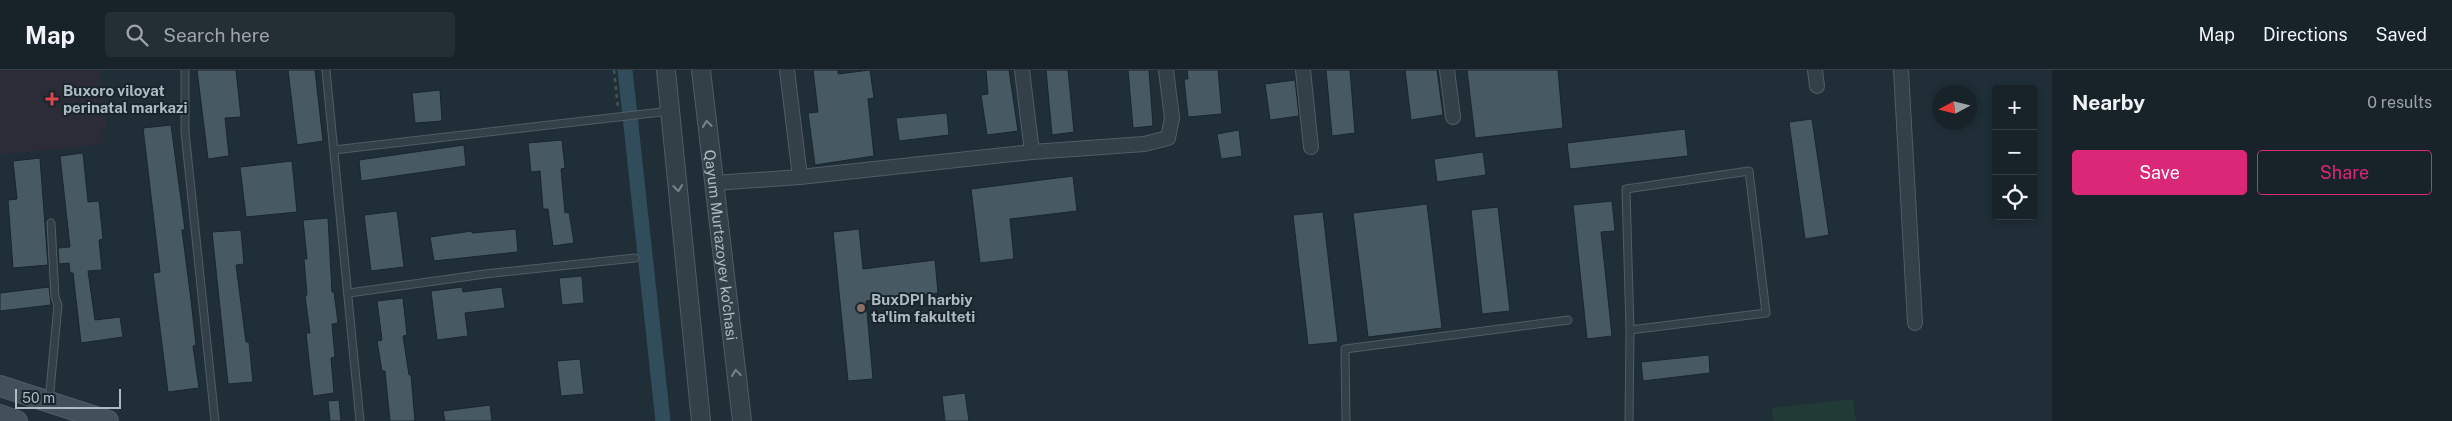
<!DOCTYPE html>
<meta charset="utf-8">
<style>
body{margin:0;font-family:"Public Sans",sans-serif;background:#242f35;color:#f1f3f6}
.controls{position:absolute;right:15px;top:15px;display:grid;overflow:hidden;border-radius:5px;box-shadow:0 2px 8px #0003}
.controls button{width:45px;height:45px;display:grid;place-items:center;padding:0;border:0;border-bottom:1px solid #363f46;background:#172229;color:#f1f3f6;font:25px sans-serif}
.compass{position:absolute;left:1932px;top:15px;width:45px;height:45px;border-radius:50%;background:#172229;box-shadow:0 2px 8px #0003;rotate:263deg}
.scale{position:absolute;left:15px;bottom:12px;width:106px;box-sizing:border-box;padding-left:5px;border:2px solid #adbbc4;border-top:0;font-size:14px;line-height:18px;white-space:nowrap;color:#adbbc4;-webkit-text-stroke:4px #19242b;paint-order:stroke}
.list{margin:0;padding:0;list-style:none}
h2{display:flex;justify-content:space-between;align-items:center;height:65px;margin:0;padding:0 20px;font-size:21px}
h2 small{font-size:16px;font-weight:400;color:#9ea4a8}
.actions{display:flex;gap:10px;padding:15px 20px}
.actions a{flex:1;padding:11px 0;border:1px solid #db2777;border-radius:5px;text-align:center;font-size:18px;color:#db2777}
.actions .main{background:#db2777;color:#fff}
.icon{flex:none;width:28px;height:28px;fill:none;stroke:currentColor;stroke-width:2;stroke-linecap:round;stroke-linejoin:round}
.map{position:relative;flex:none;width:2052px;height:351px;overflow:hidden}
header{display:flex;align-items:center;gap:30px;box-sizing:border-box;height:70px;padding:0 25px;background:#172229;border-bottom:1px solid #363f46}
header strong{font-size:24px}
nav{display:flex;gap:28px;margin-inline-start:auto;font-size:18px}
.search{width:350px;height:45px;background:#242f35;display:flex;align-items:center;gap:12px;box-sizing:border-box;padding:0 18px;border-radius:5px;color:#9ea4a8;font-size:19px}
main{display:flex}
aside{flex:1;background:#172229}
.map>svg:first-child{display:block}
.medical{fill:#2b2c38}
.green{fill:#223a36}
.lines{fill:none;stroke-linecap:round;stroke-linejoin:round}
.canal{stroke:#314d5c;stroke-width:15}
.building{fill:#475963;stroke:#1a262e}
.service-casing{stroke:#505d65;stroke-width:9}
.minor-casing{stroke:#505d65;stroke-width:16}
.tertiary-casing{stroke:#505d65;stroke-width:20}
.secondary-casing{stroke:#505d65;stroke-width:22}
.path{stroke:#415654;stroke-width:2.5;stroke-dasharray:4 4;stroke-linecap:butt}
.service{stroke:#334047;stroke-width:7}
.minor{stroke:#334047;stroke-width:14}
.tertiary{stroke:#334047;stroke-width:18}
.secondary{stroke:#41505a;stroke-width:20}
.oneway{stroke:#76848c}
.health-dot{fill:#e0444e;stroke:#19242b;stroke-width:2}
.education-dot{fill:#8d6e63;stroke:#19242b;stroke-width:2}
.labels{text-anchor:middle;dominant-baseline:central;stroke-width:4;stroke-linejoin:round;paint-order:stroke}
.poi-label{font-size:15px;font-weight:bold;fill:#adbbc4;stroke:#19242b;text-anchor:start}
.street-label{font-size:15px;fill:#adbbc4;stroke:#19242b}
</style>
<header>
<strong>Map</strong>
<div class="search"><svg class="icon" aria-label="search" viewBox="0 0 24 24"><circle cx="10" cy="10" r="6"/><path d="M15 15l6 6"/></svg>Search here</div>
<nav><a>Map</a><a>Directions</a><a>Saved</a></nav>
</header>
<main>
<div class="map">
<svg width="2052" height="351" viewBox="0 0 2052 351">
<rect width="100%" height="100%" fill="#1f2e37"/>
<path class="medical" d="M0 0H101L107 59 102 60 104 74 0 85Z"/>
<path class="green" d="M1853 329 1856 351H1773L1772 338Z"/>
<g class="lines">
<path class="canal" d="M625 0 663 351"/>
</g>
<path class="building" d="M197 0H236L241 47 225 48 229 86 208 89Z
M288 0H315L323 71 297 75Z
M813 0H838V4L870 0 874 28 868 29 874 86 815 95 808 43 818 42Z
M986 0H1009L1018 61 987 65 981 25 988 24Z
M1046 0H1068L1074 62 1052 65Z
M1128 0H1149L1153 56 1133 58Z
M1187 0H1218L1222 44 1188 47 1184 9H1188Z
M1326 0H1350L1355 63 1332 66Z
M1405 0H1437L1443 45 1411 50Z
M1467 0H1558L1563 58 1475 68Z
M1295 10 1299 46 1270 50 1265 14Z
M440 20 442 51 415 53 412 23Z
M947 43 949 65 899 71 896 48Z
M1812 49 1829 165 1805 169 1789 52Z
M171 55 185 160H182L191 230 196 275 193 276 199 318 168 322 153 203 160 202 143 58Z
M1685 59 1688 86 1570 99 1567 73Z
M1239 60 1242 86 1221 89 1217 64Z
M562 70 565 98 561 99 565 143 569 142 574 173 553 176 548 139H543L540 101 531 102 528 73Z
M464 75 466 96 361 111 359 90Z
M1483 82 1486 105 1437 112 1434 89Z
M83 83 88 132 99 131 103 169 99 170 102 200 88 201 95 250 120 247 123 267 81 273 73 203H70L69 193 59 194 58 178 70 177 60 86Z
M40 88 48 195 13 198 8 130 17 129 13 91Z
M292 91 297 142 246 147 240 97Z
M1073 106 1077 141 1010 149 1014 189 980 193 971 119Z
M1612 131 1615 161 1601 162 1612 266 1587 269 1573 135Z
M1427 134 1442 258 1368 267 1353 143Z
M1498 137 1510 241 1482 244 1471 140Z
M397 141 404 197 371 201 364 145Z
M1323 142 1338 272 1308 275 1293 145Z
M328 148 332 222H334L338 253 332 254 335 287 331 288 334 323 313 326 306 263H310L305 226 307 225 304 189H307L303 150Z
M516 159 518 182 434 191 430 167 472 161V163Z
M859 159 863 199 935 190 938 223 866 231 873 309 848 311 833 162Z
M241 160 244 194 236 195 246 272H249L253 312 228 314 212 162Z
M582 206 584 233 562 235 559 208Z
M49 217 51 235 0 241V223Z
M462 217 463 222 502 217 505 238 465 243 468 266 437 270 431 221Z
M403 228 407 265 403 266 409 305H411L415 351H390L385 301H382L377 271 382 270 377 231Z
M1709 285 1710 303 1643 311 1641 292Z
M580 289 584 324 561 326 557 291Z
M965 323 969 351H945L942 326Z
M339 330 341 351H330L328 331Z
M490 335 492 351H445L443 341Z"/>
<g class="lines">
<g class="service-casing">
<path id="service" d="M185 0V62L215 351
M326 0 360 351
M334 80 670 41
M349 223 485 204 635 188
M49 331 58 235 55 227 51 153
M1346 351 1345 279 1568 250
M1629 351 1630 260 1626 119 1749 101 1766 243 1630 260"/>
</g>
<g class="minor-casing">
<path id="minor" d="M787 0 800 107
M1303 0 1311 77
M1447 0 1453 47
M1815 0 1817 16
M1901 0 1915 253
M1032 82 1144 74 1168 68 1172 48 1166 0
M714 113 800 107 1032 82 1022 0"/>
</g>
<g class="tertiary-casing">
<g id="tertiary">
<path d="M666 0 701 351"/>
<path id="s1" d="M701 0 742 351"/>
</g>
</g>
<g class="secondary-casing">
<path id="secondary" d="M0 316 108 351
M0 345 17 351"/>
</g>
<path class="path" d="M614 0 618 38"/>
<use href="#service" class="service"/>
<use href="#minor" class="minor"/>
<use href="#tertiary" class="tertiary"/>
<use href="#secondary" class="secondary"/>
</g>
<defs><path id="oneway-chevron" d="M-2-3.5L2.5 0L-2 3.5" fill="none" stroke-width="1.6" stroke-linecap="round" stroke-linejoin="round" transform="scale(1.25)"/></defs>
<g class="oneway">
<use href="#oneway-chevron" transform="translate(707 54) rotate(-96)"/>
<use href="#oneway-chevron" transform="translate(678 118) rotate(84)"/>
<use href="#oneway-chevron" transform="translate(736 303) rotate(-97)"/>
</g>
<path class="health-dot" d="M49.5 21.5h5v5h5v5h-5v5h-5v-5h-5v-5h5z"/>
<circle class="education-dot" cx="861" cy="238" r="5"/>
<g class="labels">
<g class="poi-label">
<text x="63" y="20">Buxoro viloyat<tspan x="63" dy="17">perinatal markazi</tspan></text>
<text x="871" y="229">BuxDPI harbiy<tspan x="871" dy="17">ta'lim fakulteti</tspan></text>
</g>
<g class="street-label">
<text stroke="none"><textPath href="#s1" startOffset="176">Qayum Murtazoyev ko'chasi</textPath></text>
</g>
</g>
</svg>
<div class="controls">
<button>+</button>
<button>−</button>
<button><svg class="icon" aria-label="locate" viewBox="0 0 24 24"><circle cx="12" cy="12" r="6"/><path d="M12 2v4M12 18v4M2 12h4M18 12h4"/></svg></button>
</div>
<svg class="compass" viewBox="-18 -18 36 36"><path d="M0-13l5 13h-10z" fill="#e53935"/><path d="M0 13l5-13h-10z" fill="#9ea4a8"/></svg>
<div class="scale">50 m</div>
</div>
<aside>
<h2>Nearby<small>0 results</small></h2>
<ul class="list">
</ul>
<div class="actions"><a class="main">Save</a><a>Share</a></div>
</aside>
</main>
